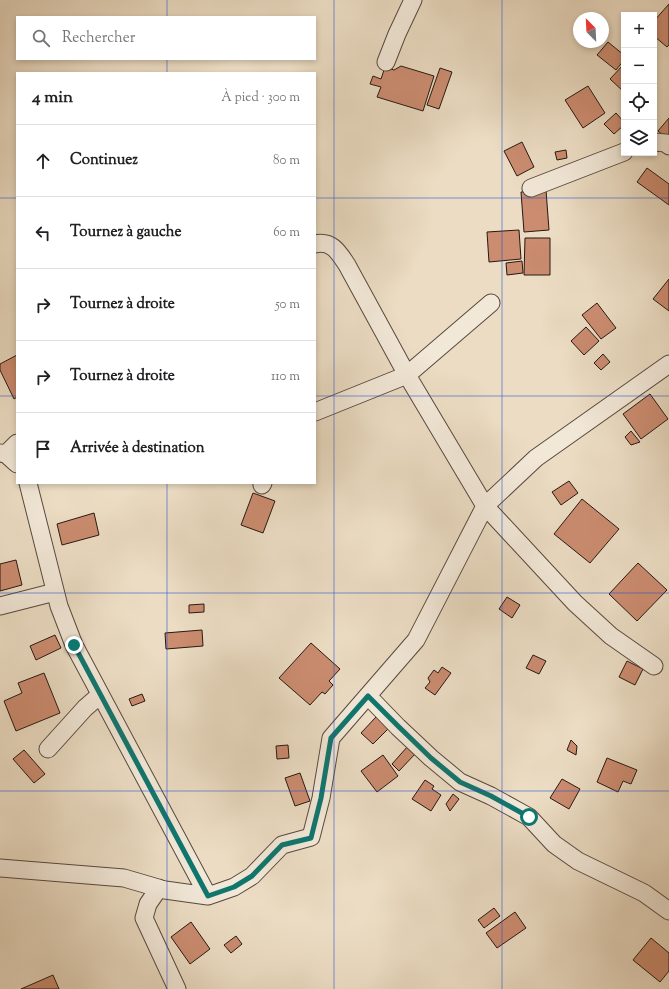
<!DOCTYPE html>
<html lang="fr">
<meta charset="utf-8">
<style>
body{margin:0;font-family:"Sorts Mill Goudy",serif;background:#f2f2f2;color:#202124}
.controls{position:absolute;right:12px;top:12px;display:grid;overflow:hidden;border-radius:0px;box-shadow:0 2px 6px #0003}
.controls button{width:36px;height:36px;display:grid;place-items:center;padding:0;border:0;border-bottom:1px solid #e0e0e0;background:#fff;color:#202124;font:20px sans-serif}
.compass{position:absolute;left:573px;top:12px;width:36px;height:36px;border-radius:50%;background:#fff;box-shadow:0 2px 6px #0003;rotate:336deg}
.stop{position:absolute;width:12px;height:12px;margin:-9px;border:3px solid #0f766e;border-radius:50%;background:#fff}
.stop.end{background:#0f766e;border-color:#fff;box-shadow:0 1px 4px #0008}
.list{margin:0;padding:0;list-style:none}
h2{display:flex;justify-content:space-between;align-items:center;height:52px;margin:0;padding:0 16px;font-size:17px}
h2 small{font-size:13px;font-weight:400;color:#757577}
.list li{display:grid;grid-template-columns:26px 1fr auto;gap:12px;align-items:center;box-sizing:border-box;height:72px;padding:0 16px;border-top:1px solid #e0e0e0}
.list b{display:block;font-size:15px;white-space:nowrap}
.list em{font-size:13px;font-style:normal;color:#757577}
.icon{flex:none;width:22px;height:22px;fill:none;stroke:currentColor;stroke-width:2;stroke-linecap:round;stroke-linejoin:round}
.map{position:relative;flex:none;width:669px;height:989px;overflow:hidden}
.search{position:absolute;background:#fff;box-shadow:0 2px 6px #0003;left:16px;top:16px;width:300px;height:44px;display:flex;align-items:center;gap:10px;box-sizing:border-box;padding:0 14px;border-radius:0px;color:#757577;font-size:15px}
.panel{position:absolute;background:#fff;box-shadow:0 2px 6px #0003;left:16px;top:72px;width:300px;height:412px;border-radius:0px}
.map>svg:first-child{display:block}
.building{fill:#cb8c70;stroke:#271812}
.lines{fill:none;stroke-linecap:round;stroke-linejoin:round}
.minor-casing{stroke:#58493e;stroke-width:19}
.minor{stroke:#f2e8d8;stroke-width:17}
.route{stroke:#0f766e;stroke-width:5}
.grid{fill:none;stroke:#1d4ed8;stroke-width:1;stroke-opacity:0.55}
</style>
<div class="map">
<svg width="669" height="989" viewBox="0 0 669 989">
<rect width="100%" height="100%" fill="#ebdcc3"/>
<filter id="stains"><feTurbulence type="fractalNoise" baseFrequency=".005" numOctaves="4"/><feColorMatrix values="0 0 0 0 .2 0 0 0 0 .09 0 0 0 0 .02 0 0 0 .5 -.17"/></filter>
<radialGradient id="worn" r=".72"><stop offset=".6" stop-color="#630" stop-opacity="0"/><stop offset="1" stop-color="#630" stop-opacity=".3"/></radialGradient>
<path class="building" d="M669 4V45L667 47 654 36V21Z
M608 42 624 55V60L616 70 597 55Z
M624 64V92L610 79Z
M401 66 434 76 423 111 377 97 381 87 370 84 373 76 381 79 385 67 394 70Z
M440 68 452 72 439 109 427 105Z
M588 86 605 113 583 128 565 100Z
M616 113 624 122V125L614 134 604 124Z
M669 118V140L658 131Z
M522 142 534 167 517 176 504 151Z
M566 150 567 158 557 160 555 152Z
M647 168 669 184V205L637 182Z
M546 190 549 230 524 232 521 192Z
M519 230 521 259 489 262 487 232Z
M525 238H550V275H524Z
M522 261 523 273 507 275 506 263Z
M669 279V311L653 299Z
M597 303 616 328 601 339 582 315Z
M586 327 599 341 584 355 571 341Z
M603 354 610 362 601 370 594 363Z
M17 355V397L14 399 0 370V364Z
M650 394 668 419 641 439 623 414Z
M631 431 640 442 631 445 625 437Z
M569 481 578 493 561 505 552 492Z
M253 493 275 501 263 533 241 525Z
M582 499 619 529 590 563 554 534Z
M94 513 99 535 62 545 57 524Z
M16 560 22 585 0 591V564Z
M638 563 667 590 637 621 609 594Z
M507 597 520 605 512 618 499 609Z
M204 604V612L189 613V605Z
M202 630 203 646 166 649 165 633Z
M55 635 61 648 36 660 30 646Z
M311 643 340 669 329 681 333 685 325 694 322 692 310 705 279 678Z
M533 655 546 661 539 674 526 668Z
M627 661 643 669 635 685 619 677Z
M442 667 451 673 435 695 425 688 430 682 428 678 434 670 438 673Z
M44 673 60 713 16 731 4 701 22 693 18 683Z
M142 694 145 701 132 706 129 699Z
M376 717 388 729 373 744 361 733Z
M571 740 577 746 576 755 567 750Z
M288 745 289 758 277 759 276 746Z
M408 746 416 753 399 771 392 764Z
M24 750 45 774 34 783 13 759Z
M383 755 398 776 377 792 361 771Z
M607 758 637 770 631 784 623 781 618 792 597 782Z
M300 773 310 801 295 806 285 778Z
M562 779 580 789 569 809 550 798Z
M425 780 434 786 432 789 441 795 431 811 412 799Z
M453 794 459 799 450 811 446 804Z
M494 908 500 916 484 928 478 920Z
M515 912 526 928 497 948 486 933Z
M191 922 210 949 190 964 171 937Z
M236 936 242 944 231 953 224 945Z
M651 938 669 953V971L660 982 633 960Z
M53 975 59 989H21Z"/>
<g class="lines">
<g class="minor-casing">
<path id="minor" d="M386 62 397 34 413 0
M654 142 666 143 669 146
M531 188 624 152
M315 244C332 240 339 253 347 265L407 375 485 506 575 603 611 636 654 666
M315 412 407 375 491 303
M0 453 6 454 17 464
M6 454 17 443
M28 483 59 606 74 645 208 896
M262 485 263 483
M0 606 55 592
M368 696 398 727 431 758 460 782 491 796 529 817 554 844 578 861 644 893 669 911
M48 749 85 708 100 695
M0 868 124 878 165 890 208 896 234 887 252 876 282 845 311 837 321 798 331 738 416 640 485 506 536 458 669 364
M159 888 148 904 144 918 177 989"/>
</g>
<use href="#minor" class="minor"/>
</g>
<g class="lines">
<path class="route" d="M74 645 208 896 234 887 252 876 282 845 311 838 321 798 331 738 368 696 398 726 431 758 460 782 491 796 529 817"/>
</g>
<path class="grid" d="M167 0V17M334 0V989M502 0V989M167 59V73M0 198H17M315 198H669M0 396H17M315 396H669M167 483V989M0 593H669M0 791H669"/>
<rect width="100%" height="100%" filter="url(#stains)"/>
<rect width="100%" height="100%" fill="url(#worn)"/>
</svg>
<div class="controls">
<button>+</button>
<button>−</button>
<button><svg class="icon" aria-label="locate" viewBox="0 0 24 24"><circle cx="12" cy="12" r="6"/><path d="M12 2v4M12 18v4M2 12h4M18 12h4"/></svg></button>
<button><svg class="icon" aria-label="layers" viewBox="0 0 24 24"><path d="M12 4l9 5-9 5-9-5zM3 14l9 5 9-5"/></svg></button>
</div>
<svg class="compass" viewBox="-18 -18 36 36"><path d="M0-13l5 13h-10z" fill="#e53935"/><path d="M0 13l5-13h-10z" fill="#757577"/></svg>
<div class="stop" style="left:529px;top:817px"></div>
<div class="stop end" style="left:74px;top:645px"></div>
<div class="search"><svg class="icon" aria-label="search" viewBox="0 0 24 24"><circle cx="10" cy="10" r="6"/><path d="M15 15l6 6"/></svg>Rechercher</div>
<section class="panel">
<h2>4 min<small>À pied · 300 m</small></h2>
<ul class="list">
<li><svg class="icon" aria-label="ahead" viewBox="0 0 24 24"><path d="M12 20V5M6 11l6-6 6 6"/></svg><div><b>Continuez</b></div><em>80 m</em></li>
<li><svg class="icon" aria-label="left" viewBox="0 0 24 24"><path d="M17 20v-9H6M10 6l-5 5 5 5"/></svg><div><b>Tournez à gauche</b></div><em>60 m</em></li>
<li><svg class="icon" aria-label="right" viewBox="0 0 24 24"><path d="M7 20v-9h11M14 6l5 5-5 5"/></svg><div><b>Tournez à droite</b></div><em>50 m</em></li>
<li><svg class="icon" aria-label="right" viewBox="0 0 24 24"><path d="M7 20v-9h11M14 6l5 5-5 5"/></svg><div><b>Tournez à droite</b></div><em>110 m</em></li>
<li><svg class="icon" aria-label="arrive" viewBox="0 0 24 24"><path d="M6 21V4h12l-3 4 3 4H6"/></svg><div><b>Arrivée à destination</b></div></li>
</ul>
</section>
</div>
